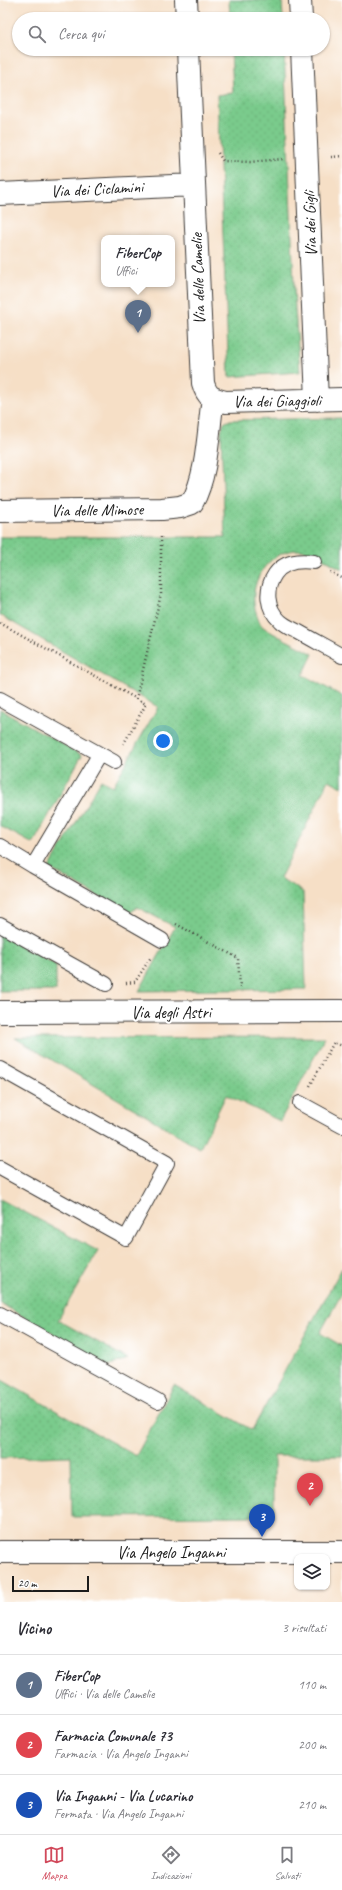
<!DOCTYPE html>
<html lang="it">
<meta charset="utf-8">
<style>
body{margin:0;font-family:Caveat,sans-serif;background:#f7f7f7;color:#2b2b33}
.controls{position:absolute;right:12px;bottom:12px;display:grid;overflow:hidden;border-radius:8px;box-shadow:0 1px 3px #0004}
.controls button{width:36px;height:36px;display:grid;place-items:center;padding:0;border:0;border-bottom:1px solid #e1e1e2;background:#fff;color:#2b2b33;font:20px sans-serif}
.scale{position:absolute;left:12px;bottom:10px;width:77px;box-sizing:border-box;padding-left:4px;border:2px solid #1c1c1c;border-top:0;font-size:11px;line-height:14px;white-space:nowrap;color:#1c1c1c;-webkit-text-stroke:3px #fff;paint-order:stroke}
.you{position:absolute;left:163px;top:741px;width:14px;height:14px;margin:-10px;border:3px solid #fff;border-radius:50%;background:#1a73e8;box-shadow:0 0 0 6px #1a73e833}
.badge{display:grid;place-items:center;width:26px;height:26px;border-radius:50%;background:#d1495b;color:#fff;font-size:13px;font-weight:700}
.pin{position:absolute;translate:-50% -33px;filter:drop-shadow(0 1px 2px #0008)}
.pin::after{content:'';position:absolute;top:21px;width:14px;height:12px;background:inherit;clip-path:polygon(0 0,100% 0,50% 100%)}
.popup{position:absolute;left:101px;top:235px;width:74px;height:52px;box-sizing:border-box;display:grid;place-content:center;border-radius:8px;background:#fff;filter:drop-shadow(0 1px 3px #0005);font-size:13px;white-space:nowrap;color:#7c7c81}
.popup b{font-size:15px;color:#2b2b33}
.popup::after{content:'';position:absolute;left:50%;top:100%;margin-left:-8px;border:8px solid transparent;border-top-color:#fff}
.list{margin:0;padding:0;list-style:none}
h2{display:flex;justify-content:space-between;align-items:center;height:52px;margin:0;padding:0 16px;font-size:17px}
h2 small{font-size:13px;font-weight:400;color:#7c7c81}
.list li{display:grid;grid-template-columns:26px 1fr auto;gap:12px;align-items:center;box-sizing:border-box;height:60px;padding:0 16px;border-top:1px solid #e1e1e2}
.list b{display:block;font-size:15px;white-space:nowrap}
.list p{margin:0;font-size:13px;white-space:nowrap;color:#7c7c81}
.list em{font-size:13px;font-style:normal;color:#7c7c81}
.icon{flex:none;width:22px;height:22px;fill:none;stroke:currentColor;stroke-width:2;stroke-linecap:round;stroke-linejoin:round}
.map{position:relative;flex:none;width:342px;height:1602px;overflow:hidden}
.search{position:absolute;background:#fff;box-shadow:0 1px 3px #0004;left:12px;right:12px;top:12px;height:44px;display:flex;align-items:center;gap:10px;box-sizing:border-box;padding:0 14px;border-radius:22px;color:#7c7c81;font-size:15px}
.sheet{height:232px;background:#fff}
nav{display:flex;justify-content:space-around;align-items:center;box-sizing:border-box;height:56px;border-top:1px solid #e1e1e2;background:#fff;font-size:11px;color:#7c7c81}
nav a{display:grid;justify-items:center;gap:2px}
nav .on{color:#d1495b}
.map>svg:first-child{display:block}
.green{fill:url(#green-dots);stroke:#4b7454}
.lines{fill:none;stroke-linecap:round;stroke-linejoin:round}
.service-casing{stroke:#3d3936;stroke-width:16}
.minor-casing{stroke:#3d3936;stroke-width:24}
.tertiary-casing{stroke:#3d3936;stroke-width:24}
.path{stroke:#3d3936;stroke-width:2.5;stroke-dasharray:1 3;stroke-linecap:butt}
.service{stroke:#fff;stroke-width:14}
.minor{stroke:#fff;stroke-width:22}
.tertiary{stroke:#fff;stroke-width:22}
.labels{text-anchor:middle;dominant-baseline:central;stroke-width:4;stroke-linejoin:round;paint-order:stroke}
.street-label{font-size:17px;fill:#1c1c1c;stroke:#fff}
</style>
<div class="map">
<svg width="342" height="1602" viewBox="0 0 342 1602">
<defs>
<pattern id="green-dots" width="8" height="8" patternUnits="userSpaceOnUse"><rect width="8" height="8" fill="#7acb8c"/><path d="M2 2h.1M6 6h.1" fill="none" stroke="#69ae78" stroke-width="1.8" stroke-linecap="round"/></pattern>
</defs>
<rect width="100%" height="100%" fill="#fff"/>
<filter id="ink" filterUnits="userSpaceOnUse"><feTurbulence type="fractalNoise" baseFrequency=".025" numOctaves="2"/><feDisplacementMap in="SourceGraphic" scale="8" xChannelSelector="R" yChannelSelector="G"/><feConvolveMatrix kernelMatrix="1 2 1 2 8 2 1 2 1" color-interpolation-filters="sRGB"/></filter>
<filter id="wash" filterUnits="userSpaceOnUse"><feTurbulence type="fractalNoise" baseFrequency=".012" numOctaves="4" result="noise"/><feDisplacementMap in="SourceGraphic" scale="16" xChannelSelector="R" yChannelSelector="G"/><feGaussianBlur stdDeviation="0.9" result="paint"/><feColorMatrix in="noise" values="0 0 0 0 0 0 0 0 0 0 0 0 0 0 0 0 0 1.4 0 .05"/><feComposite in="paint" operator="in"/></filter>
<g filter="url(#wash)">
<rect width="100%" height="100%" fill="#f6dfc6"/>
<path class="green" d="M229 0H282L283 19H230Z
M231 49H284L295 309 300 372 229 377 217 95 233 93Z
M342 418V569C329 563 315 551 300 550 267 549 245 586 257 615 258 618 260 624 262 626 273 635 300 646 313 654L303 675 342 696V787L329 780 280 878 303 892 306 989 139 991 175 927 137 907 129 914 49 868 101 780 113 786 158 707 0 615V537H225L221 431 224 423 230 420Z
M0 709 82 755 33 844 0 826Z
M0 934 56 965V991H0Z
M325 1037 280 1121 226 1095 200 1148 15 1038Z
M0 1199 98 1251 58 1320 128 1359 108 1366 0 1303Z
M342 1268V1293L320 1333 342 1346V1456H274V1516L72 1517 71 1456 0 1458V1379L136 1456 174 1385 252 1430Z"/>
</g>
<g filter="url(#ink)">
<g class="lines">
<g class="service-casing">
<path id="service" d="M314 562C300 560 284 561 275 574 265 589 266 608 280 621 285 626 293 629 299 632 313 640 328 648 342 656
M0 699 114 762
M0 846 33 866 99 755
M33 866 162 940
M0 925 106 984
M0 1069 167 1163 126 1238 0 1168
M300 1103 342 1126
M0 1314 158 1401"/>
</g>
<g class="minor-casing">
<path id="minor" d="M186 0 187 19
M300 0 301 19
M188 49 203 383C207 397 211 398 225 402L342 399
M302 49 317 400
M0 194 194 185
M0 511 162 509 180 507 192 503C208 474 208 431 213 398
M0 1012 342 1011"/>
</g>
<g class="tertiary-casing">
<path id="tertiary" d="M0 1552H342"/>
</g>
<path class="path" d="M218 153 223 161 250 162 283 159
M331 157 342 156
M330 572 342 578
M0 623 146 704 123 745
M136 699 161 594V534
M176 924 238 958 240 988
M126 983 135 982 151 957
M310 1086 334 1042 342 1046"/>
<use href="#service" class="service"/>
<use href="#minor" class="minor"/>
<use href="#tertiary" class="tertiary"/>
</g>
</g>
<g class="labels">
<g class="street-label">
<text transform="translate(97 189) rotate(-3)">Via dei Ciclamini</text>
<text transform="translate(310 224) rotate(-92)">Via dei Gigli</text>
<text transform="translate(198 279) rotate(-92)">Via delle Camelie</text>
<text transform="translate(277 401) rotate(-1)">Via dei Giaggioli</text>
<text transform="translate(97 510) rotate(-1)">Via delle Mimose</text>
<text x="171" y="1012">Via degli Astri</text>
<text x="171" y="1552">Via Angelo Inganni</text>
</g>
</g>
</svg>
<div class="controls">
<button><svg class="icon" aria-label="layers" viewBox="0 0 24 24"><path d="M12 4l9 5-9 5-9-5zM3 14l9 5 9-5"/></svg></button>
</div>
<div class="scale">20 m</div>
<div class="you"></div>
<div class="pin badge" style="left:138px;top:333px;background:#5c6f8a">1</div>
<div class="popup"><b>FiberCop</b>Uffici</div>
<div class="pin badge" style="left:310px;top:1506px;background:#e0444e">2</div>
<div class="pin badge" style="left:262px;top:1537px;background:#1a4fb4">3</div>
<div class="search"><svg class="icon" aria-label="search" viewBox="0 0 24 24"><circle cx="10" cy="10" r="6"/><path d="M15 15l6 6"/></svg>Cerca qui</div>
</div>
<section class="sheet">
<h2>Vicino<small>3 risultati</small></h2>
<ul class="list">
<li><span class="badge" style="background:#5c6f8a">1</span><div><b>FiberCop</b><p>Uffici · Via delle Camelie</p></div><em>110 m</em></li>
<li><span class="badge" style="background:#e0444e">2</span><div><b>Farmacia Comunale 73</b><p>Farmacia · Via Angelo Inganni</p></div><em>200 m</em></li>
<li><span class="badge" style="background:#1a4fb4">3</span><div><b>Via Inganni - Via Lucarino</b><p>Fermata · Via Angelo Inganni</p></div><em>210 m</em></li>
</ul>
</section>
<nav>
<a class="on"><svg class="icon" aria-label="map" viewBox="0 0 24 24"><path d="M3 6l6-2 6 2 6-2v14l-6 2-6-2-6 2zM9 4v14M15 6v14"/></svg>Mappa</a>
<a><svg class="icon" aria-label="directions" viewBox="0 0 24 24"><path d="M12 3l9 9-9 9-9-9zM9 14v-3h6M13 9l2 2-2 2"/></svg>Indicazioni</a>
<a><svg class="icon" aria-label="saved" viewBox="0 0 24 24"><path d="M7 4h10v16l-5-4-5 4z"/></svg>Salvati</a>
</nav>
